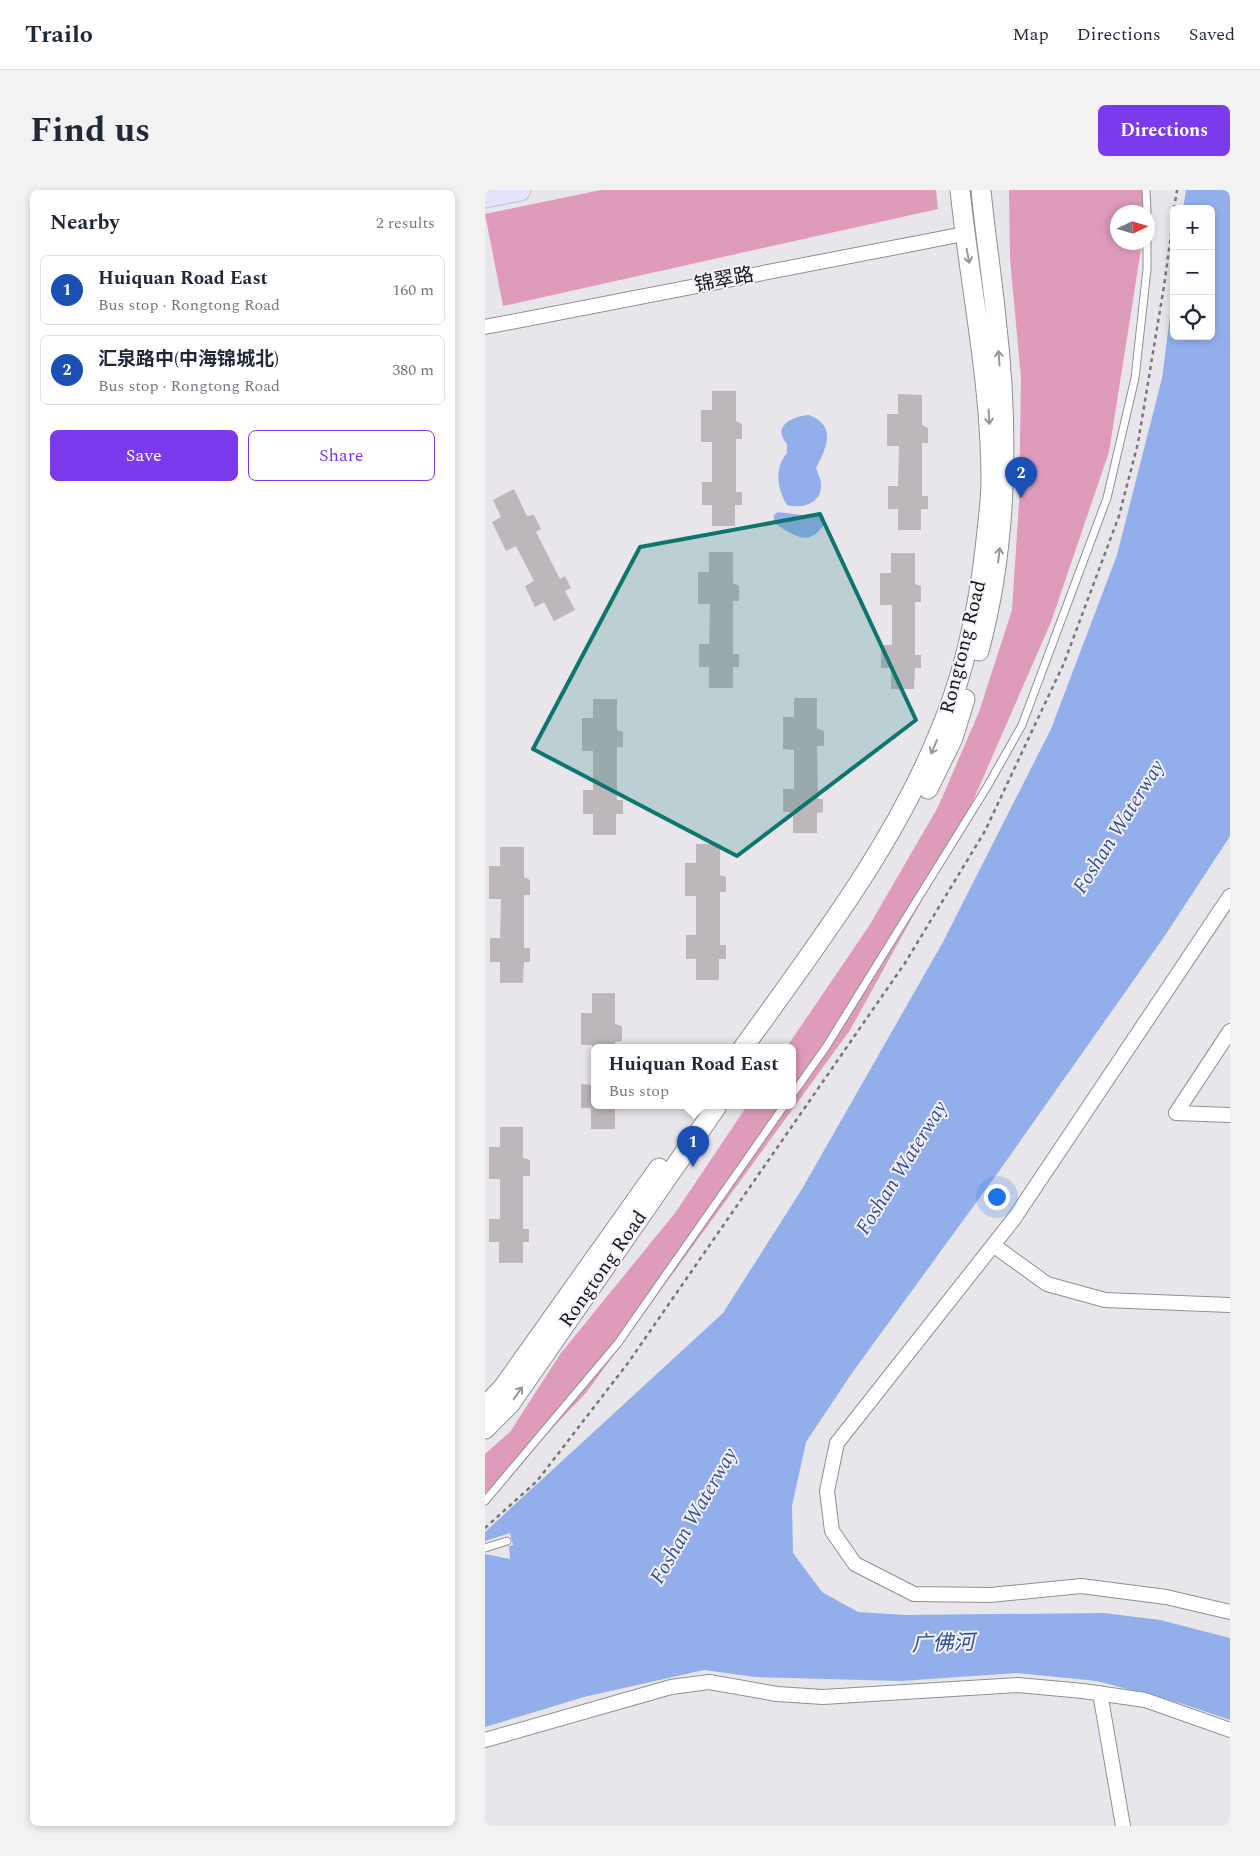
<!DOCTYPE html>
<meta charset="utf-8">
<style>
body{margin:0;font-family:Spectral,"Noto Sans SC",serif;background:#f2f2f3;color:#1f2937}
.controls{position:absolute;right:15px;top:15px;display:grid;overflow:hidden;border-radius:8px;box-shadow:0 2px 8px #0003}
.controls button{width:45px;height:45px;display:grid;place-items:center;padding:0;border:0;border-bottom:1px solid #e0e1e3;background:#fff;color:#1f2937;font:25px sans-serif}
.compass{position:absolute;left:625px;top:15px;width:45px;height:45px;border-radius:50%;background:#fff;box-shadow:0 2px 8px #0003;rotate:86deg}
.you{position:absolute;left:511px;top:1006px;width:18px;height:18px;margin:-12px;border:4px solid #fff;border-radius:50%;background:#1a73e8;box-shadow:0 0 0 8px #1a73e833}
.badge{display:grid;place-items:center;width:32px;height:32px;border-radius:50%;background:#7c3aed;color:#fff;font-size:16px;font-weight:700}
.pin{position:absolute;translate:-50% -41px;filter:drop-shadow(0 1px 2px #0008)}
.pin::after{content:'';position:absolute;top:26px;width:18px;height:15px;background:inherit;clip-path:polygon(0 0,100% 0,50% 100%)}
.popup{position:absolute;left:106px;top:854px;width:205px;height:65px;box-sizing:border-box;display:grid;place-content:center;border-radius:8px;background:#fff;filter:drop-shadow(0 1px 4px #0005);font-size:16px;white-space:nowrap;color:#747a83}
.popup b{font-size:19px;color:#1f2937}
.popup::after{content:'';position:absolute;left:50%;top:100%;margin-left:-10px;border:10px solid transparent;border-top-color:#fff}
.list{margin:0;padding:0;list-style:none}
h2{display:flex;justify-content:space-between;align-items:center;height:65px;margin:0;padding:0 20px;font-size:21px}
h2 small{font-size:16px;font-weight:400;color:#747a83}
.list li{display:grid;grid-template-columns:32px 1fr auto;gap:15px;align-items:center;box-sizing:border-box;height:70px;margin:0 10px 10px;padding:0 10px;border:1px solid #e0e1e3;border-radius:8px}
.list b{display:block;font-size:19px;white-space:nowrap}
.list p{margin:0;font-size:16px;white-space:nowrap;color:#747a83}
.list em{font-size:16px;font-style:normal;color:#747a83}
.actions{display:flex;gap:10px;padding:15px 20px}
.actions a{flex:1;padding:11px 0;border:1px solid #7c3aed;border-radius:8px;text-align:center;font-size:18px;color:#7c3aed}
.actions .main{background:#7c3aed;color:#fff}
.icon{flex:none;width:28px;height:28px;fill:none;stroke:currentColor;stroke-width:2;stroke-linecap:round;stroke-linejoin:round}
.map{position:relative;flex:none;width:745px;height:1636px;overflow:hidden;border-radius:8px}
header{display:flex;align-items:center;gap:30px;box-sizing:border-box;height:70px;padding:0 25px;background:#fff;border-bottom:1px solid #e0e1e3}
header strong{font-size:24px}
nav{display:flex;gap:28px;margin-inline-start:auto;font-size:18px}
.intro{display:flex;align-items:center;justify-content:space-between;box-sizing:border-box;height:120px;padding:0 30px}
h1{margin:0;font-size:35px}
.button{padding:12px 22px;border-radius:8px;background:#7c3aed;color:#fff;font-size:18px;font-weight:700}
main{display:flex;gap:30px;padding:0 30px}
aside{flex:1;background:#fff;border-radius:8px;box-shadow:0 2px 8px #0003}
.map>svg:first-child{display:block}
.green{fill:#df9cba}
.water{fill:#93afeb}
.building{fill:#bdb7bc}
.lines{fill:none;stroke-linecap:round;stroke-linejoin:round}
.lane-casing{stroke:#918e94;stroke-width:9}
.street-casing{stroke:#918e94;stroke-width:16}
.secondary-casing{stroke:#918e94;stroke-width:21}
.primary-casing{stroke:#c3c3c3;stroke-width:23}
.path{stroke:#78767a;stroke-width:2.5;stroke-dasharray:4 4;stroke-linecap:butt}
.lane{stroke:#fff;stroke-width:7}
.street{stroke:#fff;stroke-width:14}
.secondary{stroke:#fff;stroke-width:19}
.primary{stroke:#e4e3fe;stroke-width:21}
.oneway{stroke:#979798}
.marked{fill:#0f766e;fill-opacity:0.2;stroke:#0f766e;stroke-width:4;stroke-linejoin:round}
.labels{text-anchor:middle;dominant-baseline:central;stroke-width:4;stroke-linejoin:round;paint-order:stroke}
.street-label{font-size:20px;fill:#181719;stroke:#f5f2f9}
.water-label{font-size:21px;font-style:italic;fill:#335098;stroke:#f5f2f9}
</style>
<header>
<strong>Trailo</strong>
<nav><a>Map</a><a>Directions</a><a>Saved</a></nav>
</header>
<div class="intro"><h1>Find us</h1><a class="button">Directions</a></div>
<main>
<aside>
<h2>Nearby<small>2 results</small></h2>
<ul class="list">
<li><span class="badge" style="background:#1a4fb4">1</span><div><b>Huiquan Road East</b><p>Bus stop · Rongtong Road</p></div><em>160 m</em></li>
<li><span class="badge" style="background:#1a4fb4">2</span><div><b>汇泉路中(中海锦城北)</b><p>Bus stop · Rongtong Road</p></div><em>380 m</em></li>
</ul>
<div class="actions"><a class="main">Save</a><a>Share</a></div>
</aside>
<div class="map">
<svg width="745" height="1636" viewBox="0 0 745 1636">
<rect width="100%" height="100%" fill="#e8e5eb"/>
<path class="green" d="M116 0H451L453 19 18 116 0 24Z
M524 0H665L662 22H632V52L657 53 624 262 566 432 474 643 365 840 101 1203 14 1293 0 1303V1264L25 1242 76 1163 190 1023 262 916H307V858H301L384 736 453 617 494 522 527 420 534 313 536 188 525 69Z"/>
<path class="water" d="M701 0H745V646L679 747 517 977 367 1183 321 1252 307 1316 308 1363 337 1402 373 1422 420 1425 619 1423 675 1430 745 1448V1530L698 1514 612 1491 532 1483 416 1491 270 1487 219 1480 99 1507 0 1537V1364L25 1369 24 1356 28 1355 25 1343 0 1351V1342L238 1123 317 999 458 752 566 539 632 365 677 188 689 95V146H726V19H698Z
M324 225C353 237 341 258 331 278 333 284 337 290 336 297 335 314 316 319 302 315 292 299 289 278 302 263V254C286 236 308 226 324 225Z
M293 322 317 325H338L339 334C324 359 307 344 289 333V325Z"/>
<path class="building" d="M227 201H251V231L257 234V249H251V302H257V315H250V336H227V315H217V292H227V252H216V220H227Z
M413 204 437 205V235L443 238V253H437V306H443V319H436V340H413V319H403V296H413L414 256H402V224H413Z
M29 299 42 326 49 325 56 339 51 342 75 389 80 386 86 398 80 401 90 420 69 431 59 412 50 417 40 396 49 391 31 356 21 361 7 332 16 327 8 310Z
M224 362H248V393L254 396V411H248V464H254V477H248V498H224V477H214V454H224L225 414H213V382H224Z
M406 363H430V394L436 396V412H430V465H436V478H430L429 499H406V478H396V455H407V415H395V383H406Z
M309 508H332V538L339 541V556H332L333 609H338V622L332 623V643H308V622H298V599H309V560L298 559V527H309Z
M108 509H132V540L138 542V557H132V610H138V624H131V645H108V624H98V600H108V561H97V528H108Z
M211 654H235V685L241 687V702H235V755H241V769H234V790H211V769H201V745H211V706H200V673H211Z
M15 657H39V687L45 690V705H39V758H45V772H39L38 793H15V772H5V748H15L16 709H4V676H15Z
M107 803H130V834L137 836V851L130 852V858H107V855H96V823H107Z
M96 894 109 895V916H130V939H106V918H96Z
M15 937H38V968L45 970V986H38V1039H44V1052H38V1073H14V1052H4V1029H15V989H4V957H15Z"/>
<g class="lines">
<g class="lane-casing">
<path id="lane" d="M661 0 662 22
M307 905 341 857 502 597 537 535 622 308 650 188 662 79V52
M0 1311 133 1153 299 916
M0 1358 22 1351"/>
</g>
<g class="street-casing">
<path id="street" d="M0 137 479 44
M745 706 528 1030 352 1253 342 1301 347 1341 370 1374 429 1404 505 1405 596 1396 681 1407 745 1422
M691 923 745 841
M691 923 745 925
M508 1055 562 1094 620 1110 745 1115
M615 1503 638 1636
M0 1550 186 1497 224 1492 292 1504 338 1507 533 1495 598 1501 660 1510 745 1540"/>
</g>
<g class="secondary-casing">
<path id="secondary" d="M494 461C523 353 524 239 511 128 507 86 500 43 496 0
M443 599 468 548 480 509
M258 858C332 755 413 650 459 531 481 476 493 418 500 360 502 337 506 313 506 290 506 192 485 97 475 0
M0 1217 19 1196 174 978
M0 1239 25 1214 232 916"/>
</g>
<g class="primary-casing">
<path id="primary" d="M0 7 35 0"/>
</g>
<path class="path" d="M689 19 692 0
M0 1338 52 1291 143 1173 420 773 500 641 579 473 634 326 653 253 679 96 689 23"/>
<use href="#lane" class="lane"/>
<use href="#street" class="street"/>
<use href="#secondary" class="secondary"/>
<use href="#primary" class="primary"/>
</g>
<defs><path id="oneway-shaft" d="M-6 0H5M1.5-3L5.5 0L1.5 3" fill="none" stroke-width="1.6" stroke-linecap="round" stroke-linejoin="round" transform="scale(1.25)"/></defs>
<g class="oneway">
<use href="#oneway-shaft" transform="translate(483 66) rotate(79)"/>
<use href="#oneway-shaft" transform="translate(514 168) rotate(-94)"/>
<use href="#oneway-shaft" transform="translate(504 227) rotate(87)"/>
<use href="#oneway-shaft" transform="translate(514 365) rotate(-83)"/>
<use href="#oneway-shaft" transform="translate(449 557) rotate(113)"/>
<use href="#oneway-shaft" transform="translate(33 1203) rotate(-55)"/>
</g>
<path class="marked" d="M335 324 431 530 252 666 48 559 155 357Z"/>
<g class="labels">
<g class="street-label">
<text transform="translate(239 90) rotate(-11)">锦翠路</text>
<text transform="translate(478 457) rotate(-76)">Rongtong Road</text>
<text transform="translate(118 1079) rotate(-55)">Rongtong Road</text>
</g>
<g class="water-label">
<text transform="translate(634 637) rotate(-58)">Foshan Waterway</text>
<text transform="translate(417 978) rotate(-58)">Foshan Waterway</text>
<text transform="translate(209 1326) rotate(-60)">Foshan Waterway</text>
<text transform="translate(458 1454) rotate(-2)">广佛河</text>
</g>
</g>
</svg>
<div class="controls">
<button>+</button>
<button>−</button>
<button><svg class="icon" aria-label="locate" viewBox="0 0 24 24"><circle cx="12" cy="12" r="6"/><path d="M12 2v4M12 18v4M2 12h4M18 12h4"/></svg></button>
</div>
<svg class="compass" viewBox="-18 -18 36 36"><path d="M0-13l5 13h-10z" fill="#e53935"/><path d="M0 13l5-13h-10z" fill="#747a83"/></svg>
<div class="you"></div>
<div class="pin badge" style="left:208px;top:977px;background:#1a4fb4">1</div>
<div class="popup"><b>Huiquan Road East</b>Bus stop</div>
<div class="pin badge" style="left:536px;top:308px;background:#1a4fb4">2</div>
</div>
</main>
